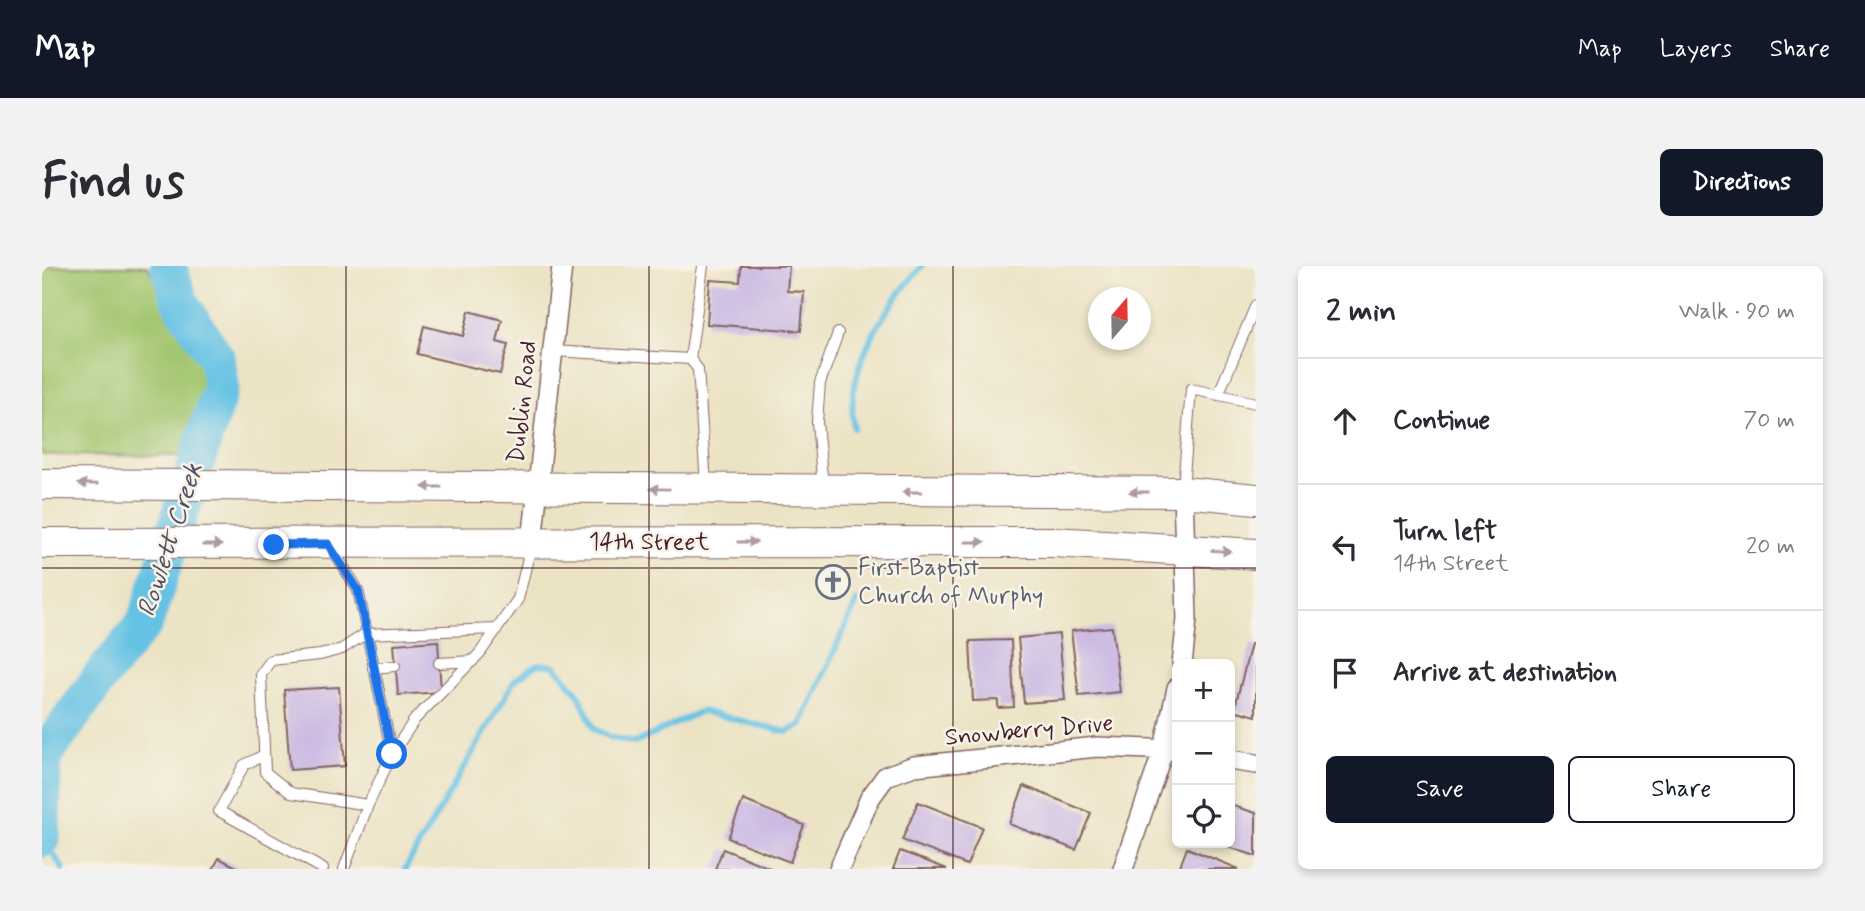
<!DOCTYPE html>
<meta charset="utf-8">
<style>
body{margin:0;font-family:Mynerve,sans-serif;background:#f2f2f3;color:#2b2b33}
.controls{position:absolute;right:21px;bottom:21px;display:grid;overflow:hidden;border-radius:10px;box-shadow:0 4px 10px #0003}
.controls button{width:63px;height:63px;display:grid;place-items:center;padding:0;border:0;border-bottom:2px solid #e1e1e2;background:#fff;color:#2b2b33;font:35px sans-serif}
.compass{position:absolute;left:1046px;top:21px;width:63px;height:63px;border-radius:50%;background:#fff;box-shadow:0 4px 10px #0003;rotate:20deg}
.stop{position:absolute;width:21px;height:21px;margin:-16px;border:5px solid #1a73e8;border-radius:50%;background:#fff}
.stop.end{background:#1a73e8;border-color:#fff;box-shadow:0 2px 7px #0008}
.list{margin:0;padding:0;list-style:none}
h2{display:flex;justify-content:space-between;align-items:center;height:91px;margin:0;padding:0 28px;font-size:30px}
h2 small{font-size:23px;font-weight:400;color:#7c7c81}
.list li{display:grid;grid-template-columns:46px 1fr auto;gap:21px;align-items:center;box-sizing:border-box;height:126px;padding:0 28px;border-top:2px solid #e1e1e2}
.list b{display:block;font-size:26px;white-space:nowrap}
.list p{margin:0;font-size:23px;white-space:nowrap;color:#7c7c81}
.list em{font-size:23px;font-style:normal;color:#7c7c81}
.actions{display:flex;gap:14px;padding:21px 28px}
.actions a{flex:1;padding:16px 0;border:2px solid #111827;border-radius:10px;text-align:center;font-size:24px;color:#111827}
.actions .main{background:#111827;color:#fff}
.icon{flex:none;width:38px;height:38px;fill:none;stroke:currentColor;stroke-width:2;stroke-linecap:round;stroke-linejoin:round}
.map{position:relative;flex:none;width:1214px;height:603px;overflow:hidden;border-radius:10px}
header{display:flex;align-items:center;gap:42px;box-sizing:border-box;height:98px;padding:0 35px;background:#111827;color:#fff}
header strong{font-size:33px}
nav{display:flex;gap:38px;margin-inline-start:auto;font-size:24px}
.intro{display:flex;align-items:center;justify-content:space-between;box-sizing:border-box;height:168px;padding:0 42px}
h1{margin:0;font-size:49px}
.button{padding:18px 32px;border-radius:10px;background:#111827;color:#fff;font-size:24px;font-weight:700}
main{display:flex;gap:42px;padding:0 42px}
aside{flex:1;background:#fff;border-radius:10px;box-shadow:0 4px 10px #0003}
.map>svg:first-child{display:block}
.green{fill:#a3c670;stroke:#76724e;stroke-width:2}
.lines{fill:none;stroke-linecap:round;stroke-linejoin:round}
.stream{stroke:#66c2e4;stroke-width:6}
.river{stroke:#66c2e4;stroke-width:37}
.building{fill:#ccbae3}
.service-casing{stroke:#836461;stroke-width:12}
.minor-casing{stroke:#836461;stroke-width:22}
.primary-casing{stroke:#836461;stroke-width:32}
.service{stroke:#fff;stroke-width:10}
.minor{stroke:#fff;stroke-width:19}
.primary{stroke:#fff;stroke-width:30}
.oneway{fill:#ae9aa0}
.route{stroke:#1a73e8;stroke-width:9}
.grid{fill:none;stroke:#4a1f2b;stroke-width:2;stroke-opacity:0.55}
.labels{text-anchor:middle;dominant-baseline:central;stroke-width:5;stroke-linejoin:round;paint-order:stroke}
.street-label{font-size:24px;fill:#4a1f2b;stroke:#f7f3e8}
.worship-label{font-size:24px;fill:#5b616d;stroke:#f7f3e8;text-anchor:start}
.water-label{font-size:26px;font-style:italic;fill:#525062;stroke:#f7f3e8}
</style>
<header>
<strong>Map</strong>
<nav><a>Map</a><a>Layers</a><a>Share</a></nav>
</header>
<div class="intro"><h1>Find us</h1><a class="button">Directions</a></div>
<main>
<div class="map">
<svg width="1214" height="603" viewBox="0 0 1214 603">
<rect width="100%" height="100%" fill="#f7f3e8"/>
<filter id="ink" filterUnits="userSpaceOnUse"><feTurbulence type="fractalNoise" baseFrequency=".0143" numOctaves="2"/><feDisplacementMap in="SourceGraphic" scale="14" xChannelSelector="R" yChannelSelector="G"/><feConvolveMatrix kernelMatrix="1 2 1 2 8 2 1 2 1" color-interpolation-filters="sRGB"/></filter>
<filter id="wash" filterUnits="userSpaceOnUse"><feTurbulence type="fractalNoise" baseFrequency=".00686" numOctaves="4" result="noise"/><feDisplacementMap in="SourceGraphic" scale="28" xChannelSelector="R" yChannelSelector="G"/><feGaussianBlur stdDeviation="1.57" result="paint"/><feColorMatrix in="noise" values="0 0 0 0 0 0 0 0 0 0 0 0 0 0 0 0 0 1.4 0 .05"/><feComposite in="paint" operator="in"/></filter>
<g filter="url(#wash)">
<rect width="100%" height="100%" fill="#ece3c4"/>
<path class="green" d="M0 0H105L167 111 150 190 0 189Z"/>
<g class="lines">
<path class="stream" d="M812 162C802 102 842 43 880 0
M1 572 21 603
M363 603 473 414 496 398 513 400 537 429 552 463 568 471 593 477 659 445 745 466 759 459 815 335"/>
<path class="river" d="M0 573 1 491 62 406 103 357 179 120 175 93 139 37 126 0"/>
</g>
<g id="blocks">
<path class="building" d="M699 0H747L745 25 762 26 759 65 665 58 668 14 698 16Z
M427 45 460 54 455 76 466 79 458 108 375 88 382 60 421 70Z
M1070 361 1078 426 1037 430 1029 365Z
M1017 368 1023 434 982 437 976 372Z
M969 374 972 441 956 442V434L931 435 928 375Z
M396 375 399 426 356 429 352 378Z
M1209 378 1214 379V450L1192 444Z
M297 421 303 500 248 504 242 424Z
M982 520 1049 547 1034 584 967 558Z
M701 534 762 559 748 596 686 572Z
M876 536 940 561 925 599 860 574Z
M1188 539 1214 547V590L1174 577H1188Z
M1145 582 1197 603H1137Z
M681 583 730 603H673Z
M858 585 905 603H851Z
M177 592 198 603H171Z"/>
</g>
</g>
<g filter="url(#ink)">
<use href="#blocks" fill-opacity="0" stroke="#836461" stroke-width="2"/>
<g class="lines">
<g class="service-casing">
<path id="service" d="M511 85 648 93 656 103 664 218
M648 93 661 0
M1176 129 1214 39
M781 222 775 156 778 117 796 67
M1141 222 1149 123 1214 137
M289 281 316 324 350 488
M454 363 323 368 300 383 278 389 229 394 219 408 223 506 249 527 326 539 350 488 373 453 438 387 476 333 489 280
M397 397 431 395
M331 402 353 400
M222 489 202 499 177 545 281 603
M302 603 326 539"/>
</g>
<g class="minor-casing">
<path id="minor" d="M490 276 520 0
M1140 398 1145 353 1141 226
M1188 494 1214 498
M797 603 828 532 844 510 872 500 1055 481 1135 484
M1081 603 1122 482 1135 422"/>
</g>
<g class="primary-casing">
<path id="primary" d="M0 218 1141 226 1214 233
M0 277 1012 276 1214 288"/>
</g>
<use href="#service" class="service"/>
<use href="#minor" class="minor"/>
<use href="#primary" class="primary"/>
</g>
<defs><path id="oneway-solid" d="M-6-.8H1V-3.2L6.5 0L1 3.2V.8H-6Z" transform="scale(1.75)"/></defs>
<g class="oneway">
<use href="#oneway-solid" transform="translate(46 218) rotate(-179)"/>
<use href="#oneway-solid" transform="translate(390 221) rotate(-180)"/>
<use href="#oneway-solid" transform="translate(618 223) rotate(-179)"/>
<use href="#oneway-solid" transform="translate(870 226) rotate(-180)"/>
<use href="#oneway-solid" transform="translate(1097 226) rotate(-180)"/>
<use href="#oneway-solid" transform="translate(705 276)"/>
<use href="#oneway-solid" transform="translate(933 276)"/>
<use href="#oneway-solid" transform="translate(170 279)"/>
<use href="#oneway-solid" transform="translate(1179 285) rotate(3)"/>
</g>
</g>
<g class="lines" filter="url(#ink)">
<path class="route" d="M232 279 286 278 316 324 350 488"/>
</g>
<path class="grid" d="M304 0V603M607 0V603M911 0V603M0 302H1214"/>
<defs>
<g id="church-ring" transform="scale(1.75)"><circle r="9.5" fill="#f7f3e8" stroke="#6b7280" stroke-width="1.5"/><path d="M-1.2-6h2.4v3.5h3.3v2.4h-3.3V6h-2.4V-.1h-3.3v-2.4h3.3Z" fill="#6b7280"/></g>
</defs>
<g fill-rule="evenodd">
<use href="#church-ring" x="791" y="316"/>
</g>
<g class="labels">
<g class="street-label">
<text transform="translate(481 136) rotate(-84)">Dublin Road</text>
<text x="607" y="276">14th Street</text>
<text transform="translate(987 465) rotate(-5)">Snowberry Drive</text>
</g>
<g class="worship-label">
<text x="816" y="302">First Baptist<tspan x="816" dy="28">Church of Murphy</tspan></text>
</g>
<g class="water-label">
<text transform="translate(129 274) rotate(-72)">Rowlett Creek</text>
</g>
</g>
</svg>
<div class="controls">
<button>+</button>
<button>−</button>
<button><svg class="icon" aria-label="locate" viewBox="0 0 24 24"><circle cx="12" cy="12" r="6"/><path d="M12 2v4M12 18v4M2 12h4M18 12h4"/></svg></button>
</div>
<svg class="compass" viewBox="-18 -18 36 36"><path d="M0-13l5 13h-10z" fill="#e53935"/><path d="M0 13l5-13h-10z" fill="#7c7c81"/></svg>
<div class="stop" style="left:350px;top:488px"></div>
<div class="stop end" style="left:232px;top:279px"></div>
</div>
<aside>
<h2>2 min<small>Walk · 90 m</small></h2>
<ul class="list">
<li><svg class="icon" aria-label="ahead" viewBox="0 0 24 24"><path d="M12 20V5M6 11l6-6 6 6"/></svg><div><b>Continue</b></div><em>70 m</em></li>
<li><svg class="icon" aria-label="left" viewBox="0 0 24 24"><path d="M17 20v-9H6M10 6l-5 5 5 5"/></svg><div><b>Turn left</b><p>14th Street</p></div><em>20 m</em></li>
<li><svg class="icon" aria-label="arrive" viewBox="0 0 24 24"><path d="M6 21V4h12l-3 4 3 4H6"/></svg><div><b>Arrive at destination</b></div></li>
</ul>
<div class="actions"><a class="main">Save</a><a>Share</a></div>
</aside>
</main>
